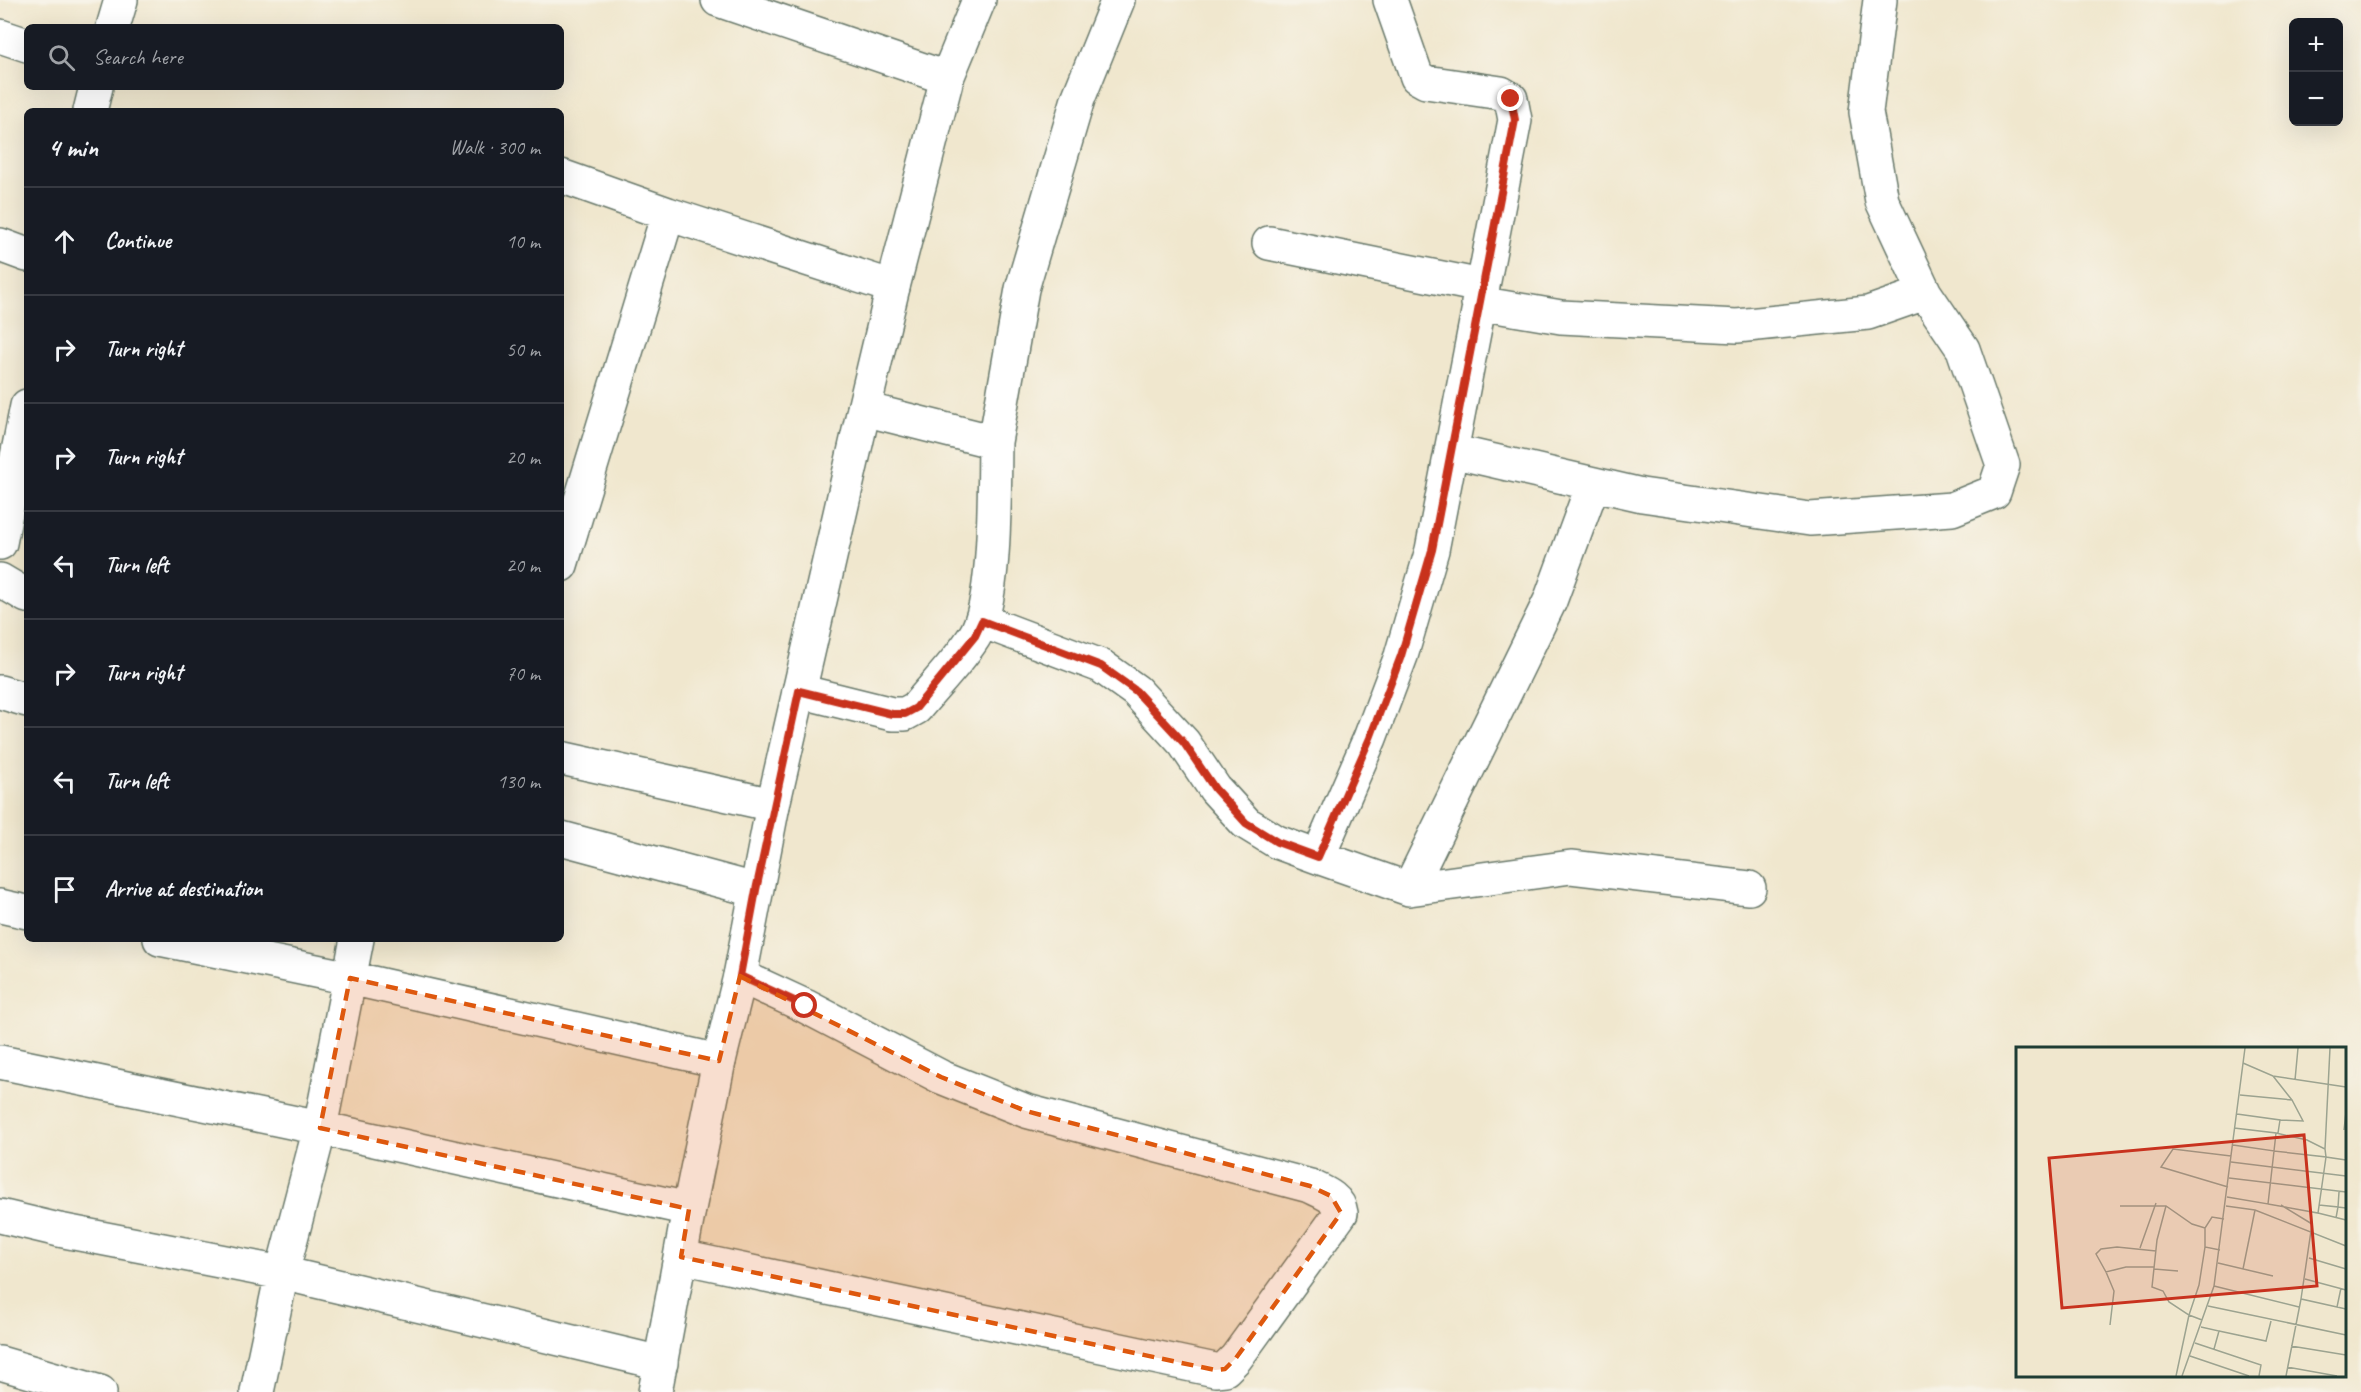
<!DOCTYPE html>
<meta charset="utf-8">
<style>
body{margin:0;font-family:Caveat,sans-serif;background:#242831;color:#f1f3f6}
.controls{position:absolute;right:18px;top:18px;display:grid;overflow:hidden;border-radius:9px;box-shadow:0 6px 24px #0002}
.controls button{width:54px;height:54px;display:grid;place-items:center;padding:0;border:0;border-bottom:2px solid #363941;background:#171b24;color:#f1f3f6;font:30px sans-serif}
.stop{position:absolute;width:18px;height:18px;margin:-14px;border:4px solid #c8321e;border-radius:50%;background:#fff}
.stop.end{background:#c8321e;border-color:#fff;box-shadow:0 2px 6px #0008}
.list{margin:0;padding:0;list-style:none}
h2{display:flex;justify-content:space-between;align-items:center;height:78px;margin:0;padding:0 24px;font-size:26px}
h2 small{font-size:20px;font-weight:400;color:#9ea1a6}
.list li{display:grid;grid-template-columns:39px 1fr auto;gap:18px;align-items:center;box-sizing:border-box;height:108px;padding:0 24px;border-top:2px solid #363941}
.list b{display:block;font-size:22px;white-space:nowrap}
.list em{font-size:20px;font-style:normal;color:#9ea1a6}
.icon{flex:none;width:33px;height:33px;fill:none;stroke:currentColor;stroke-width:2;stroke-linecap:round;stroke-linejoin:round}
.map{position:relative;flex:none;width:2361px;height:1392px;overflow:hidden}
.search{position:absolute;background:#171b24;box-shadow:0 6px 24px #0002;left:24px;top:24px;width:540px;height:66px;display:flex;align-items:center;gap:15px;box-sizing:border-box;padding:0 21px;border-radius:9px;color:#9ea1a6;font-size:22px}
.panel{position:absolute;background:#171b24;box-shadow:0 6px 24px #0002;left:24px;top:108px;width:540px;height:834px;border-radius:9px}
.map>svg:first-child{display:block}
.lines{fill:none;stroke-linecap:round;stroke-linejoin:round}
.street-casing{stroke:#68786a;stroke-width:36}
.secondary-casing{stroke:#68786a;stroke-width:36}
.street{stroke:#fff;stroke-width:33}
.secondary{stroke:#fff;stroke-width:33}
.route{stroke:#c8321e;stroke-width:8}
.marked{fill:#de580e;fill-opacity:0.2;stroke:#de580e;stroke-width:4.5;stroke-dasharray:12 8;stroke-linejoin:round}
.inset-road{fill:none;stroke:#9ca390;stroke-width:1.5}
.view{fill:#c8321e;fill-opacity:0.15;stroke:#c8321e;stroke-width:3}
.inset-edge{fill:none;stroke:#1f3d34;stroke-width:3}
</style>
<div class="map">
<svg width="2361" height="1392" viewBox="0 0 2361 1392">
<rect width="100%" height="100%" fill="#f7f3e8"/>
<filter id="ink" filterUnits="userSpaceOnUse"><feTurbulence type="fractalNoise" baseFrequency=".0167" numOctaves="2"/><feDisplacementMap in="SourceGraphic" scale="12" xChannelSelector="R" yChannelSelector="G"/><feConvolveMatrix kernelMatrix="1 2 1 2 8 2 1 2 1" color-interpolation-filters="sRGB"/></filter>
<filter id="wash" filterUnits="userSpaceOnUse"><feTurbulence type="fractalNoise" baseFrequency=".008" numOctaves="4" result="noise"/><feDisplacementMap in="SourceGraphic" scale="24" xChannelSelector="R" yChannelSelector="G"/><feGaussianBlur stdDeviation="1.35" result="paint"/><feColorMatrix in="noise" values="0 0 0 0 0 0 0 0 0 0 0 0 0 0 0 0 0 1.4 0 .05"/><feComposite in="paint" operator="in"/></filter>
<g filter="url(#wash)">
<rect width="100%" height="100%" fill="#f0e7ce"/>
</g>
<g filter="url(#ink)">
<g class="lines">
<g class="street-casing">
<path id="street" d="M718 0 947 78
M1880 0 1866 112 1882 201 1925 293
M113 27 121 0
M0 36 27 45
M90 111 96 87
M561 176 668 214 893 287
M1269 243 1481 286
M0 245 27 255
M995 442 1022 289 1078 99 1118 0
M1451 451 1642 495 1810 519 1952 509 1994 492 2003 465 1963 349 1925 293 1868 313 1737 326 1561 317 1478 303
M0 543 27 406
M561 565 668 214
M0 580 27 596
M982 621 1101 666 1136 691 1184 743 1215 789 1246 823 1277 842 1318 857 1409 889 1571 867 1749 888
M799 691 892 714H905L916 708C935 685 958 662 974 637 997 602 994 487 995 442L864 409
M0 692 27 700
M561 758 773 805
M561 838 755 890
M1318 857 1370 738 1401 656 1432 550 1515 120 1511 99 1501 93 1426 82 1417 77 1390 0
M1409 889 1550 601 1593 484
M0 906 27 912
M160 939 350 978 719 1061
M0 1062 320 1128 689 1209
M0 1216 59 1230 282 1273 320 1128 357 939
M681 1257 1215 1370 1225 1369 1236 1358 1341 1213C1339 1197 1322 1192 1310 1186L1026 1111 941 1077 805 1006 740 976
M0 1363 100 1392
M257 1392 282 1273 661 1363"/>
</g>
<g class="secondary-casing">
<path id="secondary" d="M655 1392 689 1209 719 1061 740 976 773 805 864 409 893 287 947 78 979 0"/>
</g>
<use href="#street" class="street"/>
<use href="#secondary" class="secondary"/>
</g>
</g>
<g class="lines" filter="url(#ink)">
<path class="route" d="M805 1006 740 976 756 890 799 691 892 714H905L916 708 975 636 982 621 1101 666 1136 691 1184 743 1215 789 1246 823 1277 842 1318 857 1370 738 1401 656 1432 550 1515 120 1511 99"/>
</g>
<path class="marked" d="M740 976 941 1077 1026 1111 1310 1186 1331 1196 1341 1213 1236 1358 1225 1369 1215 1370 681 1257 689 1209 320 1128 350 978 719 1061Z"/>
<g transform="translate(2016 1047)">
<rect width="330" height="330" fill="#f0e7ce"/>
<path class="inset-road" d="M227 16 257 29 330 40M257 29 276 53M279 33 282 1M224 48 276 53 287 74 264 73M221 67 264 73 262 86M328 83 330 65M260 86 291 93 309 102 310 110 330 113M217 98 258 104 260 86 218 81M309 102 314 1M215 115 330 129M213 131 330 145M212 140 145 120 157 102 215 109M323 145 322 160 330 161M211 150 252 157 258 104 310 110 302 166 252 157M265 158 296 177 285 252M303 158 322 160 320 171M104 159H150L176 177 189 181M150 159 141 193 136 240 147 244 153 255 173 268 160 329M210 159 239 163 330 199M302 166 330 173M124 201 140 156M204 203 189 200V181L196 170 208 172M293 211 330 222M202 216 257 229M138 220H110L90 225 80 207 85 202 101 200 140 204M138 222 162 224M227 222 239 163M90 225 98 244 94 278M289 232 330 243M198 239 283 260M192 259 330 288M321 260 325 241M186 273 173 268 183 238 189 200M185 280 203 284 198 302M203 284 250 294 255 274M179 296 245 318 243 329M275 299 330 308M174 309 233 329M271 320 321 329M166 329 198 239 229 1M270 329 285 252 330 262"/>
<path class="view" d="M288 88 301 239 46 261 33 111Z"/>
<rect width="330" height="330" class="inset-edge"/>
</g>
</svg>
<div class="controls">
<button>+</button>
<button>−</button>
</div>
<div class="stop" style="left:805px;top:1006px"></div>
<div class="stop end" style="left:1511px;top:99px"></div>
<div class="search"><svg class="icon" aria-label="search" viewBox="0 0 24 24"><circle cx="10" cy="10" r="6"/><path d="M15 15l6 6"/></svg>Search here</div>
<section class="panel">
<h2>4 min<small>Walk · 300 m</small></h2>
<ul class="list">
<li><svg class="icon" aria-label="ahead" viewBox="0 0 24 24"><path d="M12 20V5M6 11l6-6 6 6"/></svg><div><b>Continue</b></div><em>10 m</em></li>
<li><svg class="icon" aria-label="right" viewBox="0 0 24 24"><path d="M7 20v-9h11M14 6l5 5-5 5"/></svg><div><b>Turn right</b></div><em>50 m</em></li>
<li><svg class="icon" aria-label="right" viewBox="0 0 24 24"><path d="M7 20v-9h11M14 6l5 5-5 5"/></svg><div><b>Turn right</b></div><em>20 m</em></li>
<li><svg class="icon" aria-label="left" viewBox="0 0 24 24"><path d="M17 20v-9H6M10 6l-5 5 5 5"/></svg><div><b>Turn left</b></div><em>20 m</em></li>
<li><svg class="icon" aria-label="right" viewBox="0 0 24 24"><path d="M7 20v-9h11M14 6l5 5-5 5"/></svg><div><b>Turn right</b></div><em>70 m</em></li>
<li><svg class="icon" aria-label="left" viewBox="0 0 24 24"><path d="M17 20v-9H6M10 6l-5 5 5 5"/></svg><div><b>Turn left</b></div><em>130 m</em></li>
<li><svg class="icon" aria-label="arrive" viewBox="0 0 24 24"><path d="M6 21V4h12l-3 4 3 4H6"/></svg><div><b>Arrive at destination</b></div></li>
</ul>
</section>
</div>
